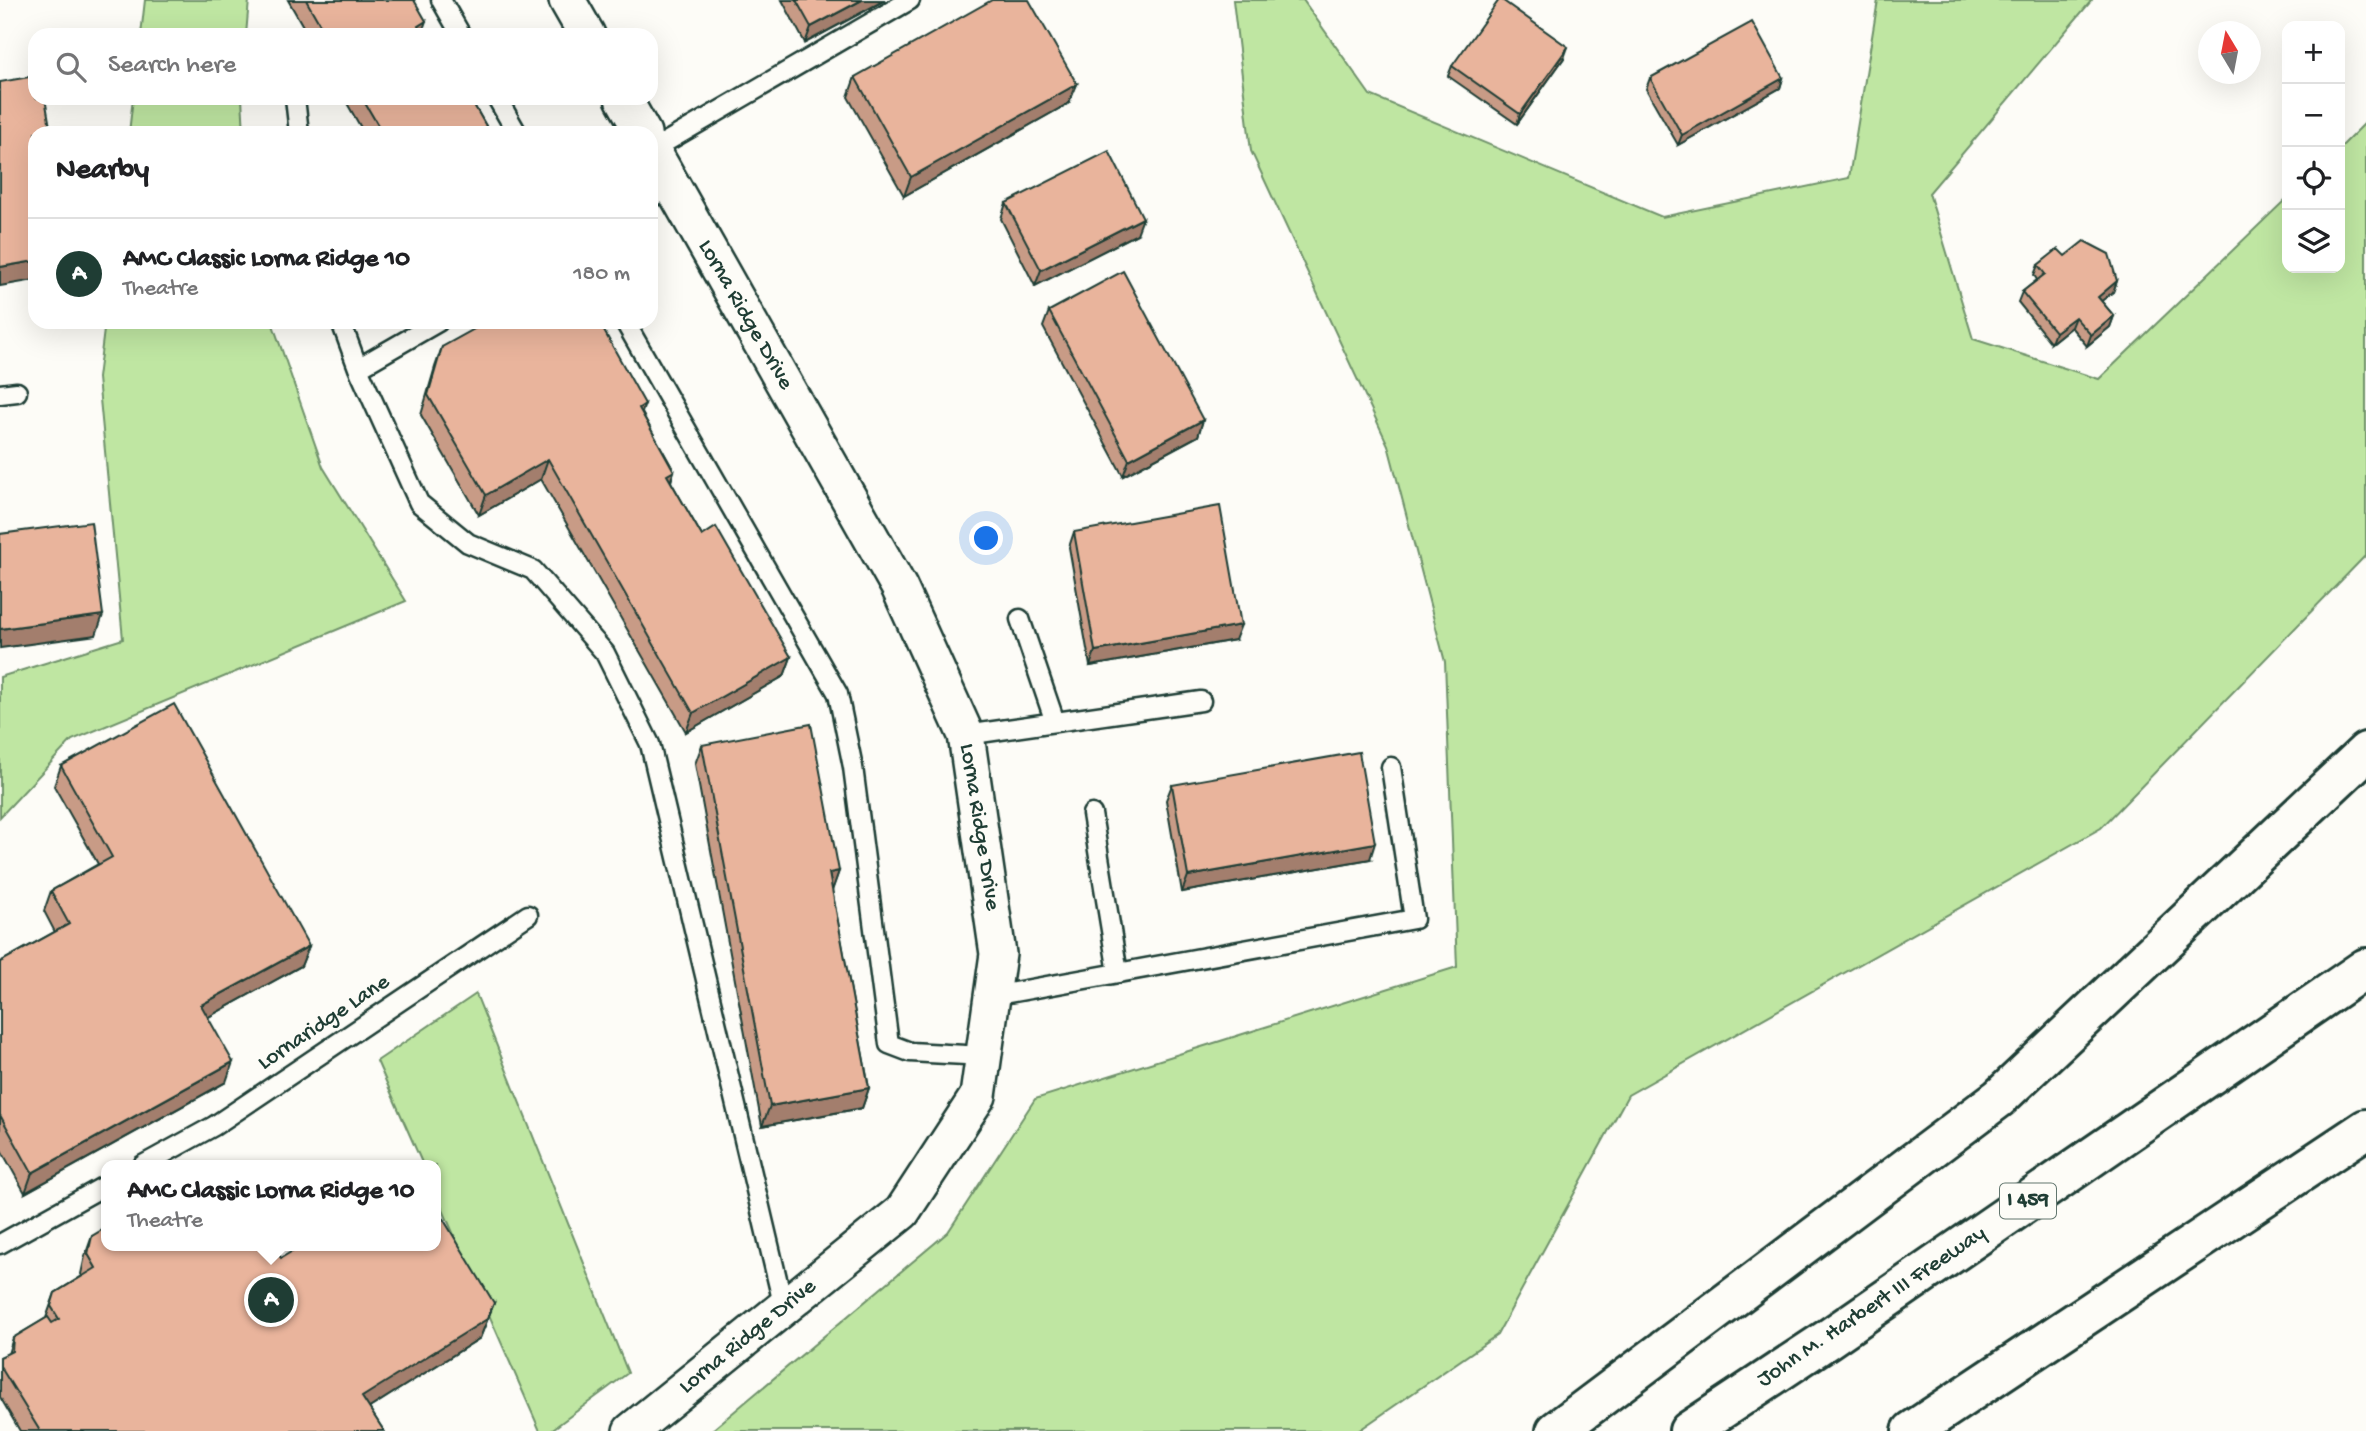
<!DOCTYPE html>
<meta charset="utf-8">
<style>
body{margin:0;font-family:"Gochi Hand",sans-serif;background:#f2f2f2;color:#202124}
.controls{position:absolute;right:21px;top:21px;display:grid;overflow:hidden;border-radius:14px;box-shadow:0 7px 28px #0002}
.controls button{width:63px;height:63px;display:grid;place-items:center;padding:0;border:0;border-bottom:2px solid #e0e0e0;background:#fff;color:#202124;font:35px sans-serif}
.compass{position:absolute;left:2198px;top:21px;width:63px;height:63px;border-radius:50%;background:#fff;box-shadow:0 7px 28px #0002;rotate:350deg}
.you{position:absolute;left:987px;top:539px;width:24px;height:24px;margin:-18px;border:5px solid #fff;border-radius:50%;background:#1a73e8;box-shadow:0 0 0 10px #1a73e833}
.badge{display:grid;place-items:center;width:46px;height:46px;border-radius:50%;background:#1f3d34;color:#fff;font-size:23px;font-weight:700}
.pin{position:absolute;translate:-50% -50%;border:4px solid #fff;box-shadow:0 2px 7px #0006}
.popup{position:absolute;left:101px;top:1160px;width:340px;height:91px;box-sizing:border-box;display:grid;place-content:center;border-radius:14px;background:#fff;filter:drop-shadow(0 2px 5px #0005);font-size:23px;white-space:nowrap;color:#757577}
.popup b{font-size:26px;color:#202124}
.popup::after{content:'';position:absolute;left:50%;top:100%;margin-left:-14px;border:14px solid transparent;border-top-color:#fff}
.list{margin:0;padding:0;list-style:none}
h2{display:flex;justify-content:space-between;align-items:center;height:91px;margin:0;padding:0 28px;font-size:30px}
h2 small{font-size:23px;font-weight:400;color:#757577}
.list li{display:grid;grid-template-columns:46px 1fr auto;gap:21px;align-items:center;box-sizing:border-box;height:112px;padding:0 28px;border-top:2px solid #e0e0e0}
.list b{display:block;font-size:26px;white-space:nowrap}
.list p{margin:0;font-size:23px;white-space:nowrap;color:#757577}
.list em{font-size:23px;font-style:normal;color:#757577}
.icon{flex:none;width:38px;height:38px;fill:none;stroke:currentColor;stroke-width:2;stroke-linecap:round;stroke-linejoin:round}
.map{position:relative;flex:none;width:2366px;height:1431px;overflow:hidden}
.search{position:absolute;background:#fff;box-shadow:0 7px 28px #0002;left:28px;top:28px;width:630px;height:77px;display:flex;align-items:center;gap:18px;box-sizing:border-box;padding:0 24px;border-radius:21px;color:#757577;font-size:26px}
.panel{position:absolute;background:#fff;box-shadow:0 7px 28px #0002;left:28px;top:126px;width:630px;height:203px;border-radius:21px}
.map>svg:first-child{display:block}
.green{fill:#bfe6a2;stroke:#6f926b;stroke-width:2}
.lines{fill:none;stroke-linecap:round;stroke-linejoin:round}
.service-casing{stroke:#1f3d34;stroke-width:23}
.minor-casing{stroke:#1f3d34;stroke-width:40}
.motorway-casing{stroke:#1f3d34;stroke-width:44}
.service{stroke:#fdfcf7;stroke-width:18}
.minor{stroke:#fdfcf7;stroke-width:35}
.motorway{stroke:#fdfcf7;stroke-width:38}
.wall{fill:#c89b86;stroke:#1f3d34;stroke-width:2}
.shaded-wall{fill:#a37e6d;stroke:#1f3d34;stroke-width:2}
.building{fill:#e9b49c;stroke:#1f3d34;stroke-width:2}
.labels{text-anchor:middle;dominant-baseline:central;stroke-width:5;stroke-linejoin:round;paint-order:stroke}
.shield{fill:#fdfcf7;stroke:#62766e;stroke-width:2}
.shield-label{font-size:21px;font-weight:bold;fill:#1f3d34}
.street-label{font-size:23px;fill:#1f3d34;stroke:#fdfcf7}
</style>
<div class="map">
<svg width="2366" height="1431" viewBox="0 0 2366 1431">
<rect width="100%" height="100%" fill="#fdfcf7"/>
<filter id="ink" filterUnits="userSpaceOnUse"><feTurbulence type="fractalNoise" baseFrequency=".0143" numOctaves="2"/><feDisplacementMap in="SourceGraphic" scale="14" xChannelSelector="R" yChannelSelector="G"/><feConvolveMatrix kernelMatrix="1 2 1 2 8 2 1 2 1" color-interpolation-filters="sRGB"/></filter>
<g filter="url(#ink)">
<path class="green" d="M145 0H249L246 35H141Z
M1233 0H1303L1370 95 1662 217 1849 178 1878 0H2092L1929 193 1973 339 2099 379 2287 198V268H2340V148L2366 122V555L2101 828 1628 1095 1497 1335 1358 1431H711L948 1232 1035 1099 1457 967 1445 662 1388 445 1251 151Z
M133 98H242L244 133H129Z
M105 322H272L323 467 406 601 72 740 0 817V677L123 639 98 378Z
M476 994 628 1373 550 1431H540L436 1194V1165H423L377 1061Z"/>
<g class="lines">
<g class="service-casing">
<path id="service" d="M441 0 461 35
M295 98 299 133
M497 98 517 133
M652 150 910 0
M651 198 672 186
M341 322 358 368 419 503 468 543 533 570 605 653 650 744 784 1308
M625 322 838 694 853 767 889 1044 910 1052 984 1056
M358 368 438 322
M0 394 17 392
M1020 619 1055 722
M966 735 1201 701
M1092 814 1118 973
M992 996 1414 919 1391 767
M143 1165 214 1126 528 915
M0 1244 106 1185"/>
</g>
<g class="minor-casing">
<path id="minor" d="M567 0 587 35
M623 98 643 133
M631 1431 902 1212 978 1096 998 954 966 735 899 587 651 148"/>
</g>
<g class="motorway-casing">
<path id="motorway" d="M1556 1431 1999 1098 2366 752
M1689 1431 1828 1339 2366 968
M1912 1431 2366 1129"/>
</g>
<use href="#service" class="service"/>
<use href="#minor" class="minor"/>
<use href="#motorway" class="motorway"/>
</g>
<path class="wall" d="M288 0H414L423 35H308Z
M782 0H885L805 43Z
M1564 58 1517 124 1448 76 1452 66Z
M855 77 1077 84 1069 103 904 196 848 97Z
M1650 78H1783L1780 88 1678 145 1646 89Z
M344 98H470L490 133H364Z
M1006 203 1137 234 1035 286 1001 219Z
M2065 256 2117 281 2113 292 2101 301 2114 316 2110 327 2087 346 2071 327 2051 343 2018 302 2022 292 2037 280 2034 275 2038 265Z
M1049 311 1203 420 1198 436 1123 476 1043 327Z
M442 347 642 413 674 471 671 482 702 536 791 657 784 676 686 732 541 479 479 515 421 415 435 367Z
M1074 532 1235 640 1090 666 1069 547Z
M702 745 839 871 832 890 869 1088 862 1108 762 1126 695 764Z
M61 766 309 946 301 966 208 1017 226 1082 25 1193 0 1148V962L55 932 44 911 51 891 98 864 54 786Z
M1172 785 1370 859 1182 892 1166 800Z
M92 1236 281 1258 494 1303 480 1338 369 1408 384 1431H20L0 1397V1357L8 1354 13 1338 46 1318 55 1293 82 1276 81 1274 85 1256Z"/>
<path class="shaded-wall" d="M862 0H885L805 43 811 27Z
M426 21 421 35 418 26Z
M1568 47 1564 58 1517 124 1520 114Z
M1783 78 1780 88 1678 145 1682 135Z
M1077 84 1069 103 904 196 911 177Z
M1143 218 1137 234 1035 286 1041 270Z
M35 261V280L0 286V267Z
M2117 281 2113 292 2094 307 2098 297Z
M2114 316 2110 327 2087 346 2091 335Z
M2075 317 2071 327 2051 343 2055 332Z
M645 404 638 424 639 408Z
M1203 420 1198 436 1123 476 1129 460Z
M548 459 541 479 479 515 486 495Z
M674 471 667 491V475Z
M103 615 96 635 0 648V629Z
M1241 625 1235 640 1090 666 1095 651Z
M791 657 784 676 686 732 693 713Z
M1375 843 1370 859 1182 892 1188 876Z
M839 871 832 891 829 873Z
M309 946 301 966 194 1025 201 1005Z
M233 1062 226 1082 25 1193 32 1173Z
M869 1088 862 1108 762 1126 770 1106Z
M494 1303 480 1338 355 1417 362 1397Z"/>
<path class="building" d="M306 0H414L426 21 418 26 423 35H326Z
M796 0H862L811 27Z
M992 0H1029L1077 84 911 177 855 77Z
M1499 0H1502L1568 47 1520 114 1452 66Z
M1752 22 1783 78 1682 135 1650 78Z
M35 76V98H45L51 133H35V261L0 267V82Z
M362 98H470L490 133H369L379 127Z
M1109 151 1143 218 1041 270 1006 203Z
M2084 241 2109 254 2117 281 2098 297 2114 316 2091 335 2075 317 2055 332 2022 292 2045 274 2038 265 2058 249 2065 256Z
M1123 271 1203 420 1129 460 1049 311Z
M487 322H599L645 404 639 408 674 471 667 475 702 536 716 527 791 657 693 713 548 459 486 495 428 395 442 347Z
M1220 506 1241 625 1095 651 1074 532Z
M91 522 103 615 0 629V534Z
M174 704 309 946 201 1005 233 1062 32 1173 0 1115V962L69 924 51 891 112 857 61 766Z
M811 724 839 871 829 873 869 1088 770 1106 702 745Z
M1359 752 1375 843 1188 876 1172 785Z
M436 1207 494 1303 487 1319 362 1397 384 1431H40L0 1366V1357L12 1351 13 1338 48 1317 52 1323 59 1319 51 1306 55 1293 96 1268 88 1254 92 1236 107 1227V1246H273L281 1258 301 1246H436Z"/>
</g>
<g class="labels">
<rect class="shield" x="2000" y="1183.5" width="56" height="35" rx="5"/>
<g class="shield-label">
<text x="2028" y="1201">I 459</text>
</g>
<g class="street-label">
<text transform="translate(745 315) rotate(60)">Lorna Ridge Drive</text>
<text transform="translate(979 827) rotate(81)">Lorna Ridge Drive</text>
<text transform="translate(324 1023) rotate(-34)">Lornaridge Lane</text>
<text transform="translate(1872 1307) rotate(-34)">John M. Harbert III Freeway</text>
<text transform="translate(748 1337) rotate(-39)">Lorna Ridge Drive</text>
</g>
</g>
</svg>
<div class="controls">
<button>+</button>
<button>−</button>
<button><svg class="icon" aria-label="locate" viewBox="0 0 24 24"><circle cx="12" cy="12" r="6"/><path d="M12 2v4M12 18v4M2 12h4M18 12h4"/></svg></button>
<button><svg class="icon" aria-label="layers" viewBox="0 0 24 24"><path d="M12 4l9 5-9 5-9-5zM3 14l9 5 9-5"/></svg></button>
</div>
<svg class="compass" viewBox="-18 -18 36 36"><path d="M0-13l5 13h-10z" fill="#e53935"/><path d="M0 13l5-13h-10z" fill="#757577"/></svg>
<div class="you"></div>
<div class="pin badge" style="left:271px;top:1300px">A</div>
<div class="popup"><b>AMC Classic Lorna Ridge 10</b>Theatre</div>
<div class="search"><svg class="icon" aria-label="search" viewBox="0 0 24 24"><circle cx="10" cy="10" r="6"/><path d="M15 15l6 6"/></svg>Search here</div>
<section class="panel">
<h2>Nearby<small></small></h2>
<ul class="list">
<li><span class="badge">A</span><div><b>AMC Classic Lorna Ridge 10</b><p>Theatre</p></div><em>180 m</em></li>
</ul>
</section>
</div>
